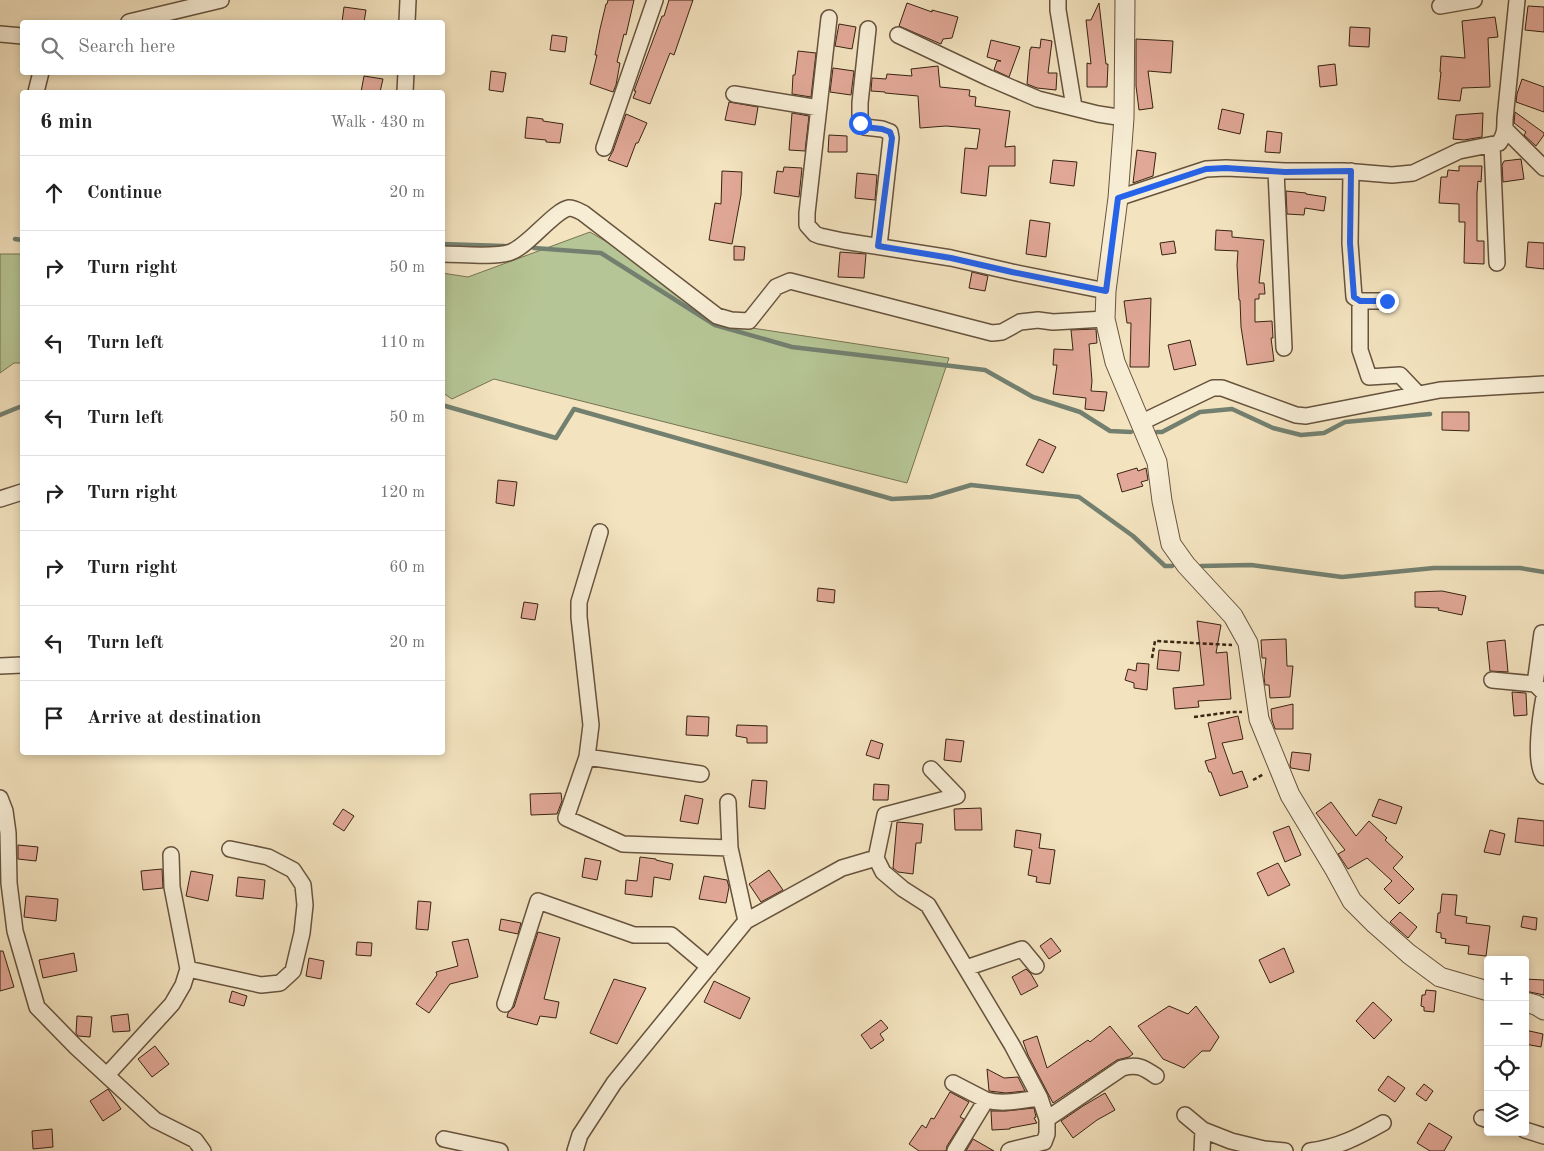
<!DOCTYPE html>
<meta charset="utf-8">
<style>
body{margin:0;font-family:"Old Standard TT",serif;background:#f6f6f6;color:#222}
.controls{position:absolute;right:15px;bottom:15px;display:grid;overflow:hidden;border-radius:5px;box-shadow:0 2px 8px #0003}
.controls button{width:45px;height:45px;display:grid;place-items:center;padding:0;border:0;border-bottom:1px solid #e0e0e0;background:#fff;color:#222;font:25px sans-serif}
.stop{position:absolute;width:15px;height:15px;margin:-11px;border:4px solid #2563eb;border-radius:50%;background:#fff}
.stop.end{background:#2563eb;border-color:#fff;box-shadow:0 1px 5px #0008}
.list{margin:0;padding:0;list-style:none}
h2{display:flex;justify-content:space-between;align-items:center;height:65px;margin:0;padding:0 20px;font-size:21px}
h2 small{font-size:16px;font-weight:400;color:#767676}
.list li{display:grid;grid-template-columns:32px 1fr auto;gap:15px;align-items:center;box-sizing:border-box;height:75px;padding:0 20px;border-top:1px solid #e0e0e0}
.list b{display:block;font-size:19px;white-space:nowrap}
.list em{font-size:16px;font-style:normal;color:#767676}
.icon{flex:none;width:28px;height:28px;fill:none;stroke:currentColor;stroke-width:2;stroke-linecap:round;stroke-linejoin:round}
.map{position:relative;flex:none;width:1544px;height:1151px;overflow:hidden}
.search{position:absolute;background:#fff;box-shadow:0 2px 8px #0003;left:20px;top:20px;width:425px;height:55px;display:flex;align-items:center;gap:12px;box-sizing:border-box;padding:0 18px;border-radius:5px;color:#767676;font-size:19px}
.panel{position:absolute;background:#fff;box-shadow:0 2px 8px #0003;left:20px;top:90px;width:425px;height:665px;border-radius:5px}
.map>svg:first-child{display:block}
.green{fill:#b6c595;stroke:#777454}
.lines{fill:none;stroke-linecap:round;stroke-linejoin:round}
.stream{stroke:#738070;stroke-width:4.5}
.building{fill:#e1a897;stroke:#382312}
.minor-casing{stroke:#67533d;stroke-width:18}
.tertiary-casing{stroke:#67533d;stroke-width:21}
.path{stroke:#382312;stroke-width:2.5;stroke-dasharray:4 2.5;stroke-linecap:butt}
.minor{stroke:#f7edd5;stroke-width:15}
.tertiary{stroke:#f7edd5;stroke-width:19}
.route{stroke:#2563eb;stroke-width:6}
</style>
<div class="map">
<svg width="1544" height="1151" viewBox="0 0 1544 1151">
<rect width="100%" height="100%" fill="#f3e3bf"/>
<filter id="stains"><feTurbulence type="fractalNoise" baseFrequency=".004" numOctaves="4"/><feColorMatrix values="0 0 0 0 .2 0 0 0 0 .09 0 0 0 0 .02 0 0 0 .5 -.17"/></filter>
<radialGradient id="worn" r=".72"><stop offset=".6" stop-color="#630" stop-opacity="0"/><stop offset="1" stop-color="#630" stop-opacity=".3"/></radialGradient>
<path class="green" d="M590 232 752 328 949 358 907 483 494 379 452 399 443 393 442 273 468 277Z
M0 254H22V363H14L0 373Z"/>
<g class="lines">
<path class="stream" d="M15 239 22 240
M442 244 504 246
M534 248 601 253 715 325 792 347 985 370 1033 397 1080 412 1110 431 1131 432
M442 405 556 438 574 409 892 499 931 497 971 485 1079 497 1133 536 1165 566H1172
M0 415 22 406
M1157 432H1162L1200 412 1232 409 1273 428 1301 435 1324 433 1345 422 1430 414
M1201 566 1251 565 1342 577 1434 568H1520L1544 572"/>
</g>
<path class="building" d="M608 0H634L626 35 624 34 617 62 620 63 616 85 613 92 590 84 597 55H595L600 29 606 4H607Z
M669 0H693L674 55 670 53 650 104 633 98 636 91H634L662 16H664Z
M907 3 932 12V10L958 17 952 38 943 39 941 44 899 26Z
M1099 3 1106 64H1108L1107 87H1087V63L1091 64 1086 20H1091Z
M1528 6 1544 7V32L1525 30Z
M344 7 366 10 364 22H342Z
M1495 17 1498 37 1488 38 1490 87 1462 88 1460 101 1438 99 1441 72H1440L1441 56 1465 58 1462 21Z
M839 24 856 27 852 49 835 46Z
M1350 27 1370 28 1369 47 1349 46Z
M552 35 567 37 565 52 550 50Z
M1041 39 1052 41 1048 73H1057L1056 90 1037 88 1027 84 1030 49H1031V47L1040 48Z
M1136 39 1173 41 1171 73 1148 71 1153 108 1139 110 1136 86Z
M991 40 1020 47 1009 77 994 70 997 61H1001L987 57Z
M798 51 816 53 811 97 792 94 793 75H795Z
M1335 64 1337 85 1320 87 1318 66Z
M938 66 940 87 970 90 969 96 976 97 975 106 1010 111 1005 147 1015 146V166H989L986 196 961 193 965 148 977 149 980 129 946 126 920 128 918 96 885 93V92L871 91 872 78 886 79 887 74 912 76 911 69Z
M833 68 854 71 851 95 830 92Z
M491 71 506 73 503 92 489 90Z
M364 76 383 79 380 92H361Z
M1522 79 1544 87V112L1516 102 1517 94Z
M729 102 758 107 755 125 725 120Z
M1222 109 1244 114 1240 134 1218 129Z
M1515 112 1544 133V135L1536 146 1524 135 1526 132 1514 123Z
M792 113 809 116 805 151 789 150Z
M1483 113 1482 137 1464 140 1453 139 1456 115Z
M626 114 647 123 638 143H636L627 167 608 160 613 151Z
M527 117 543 119V121L563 124 560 143 546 142V140L525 138Z
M1267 131 1282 133 1280 153 1265 152Z
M829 135 847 136V152H828Z
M1137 150 1156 153 1153 176 1133 183Z
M1521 159 1524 179 1503 182 1502 165 1504 161Z
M1053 160 1077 162 1074 186 1050 183Z
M1459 166H1482L1481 182 1478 181 1477 193V241H1484V264L1464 263 1465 222H1459V204L1439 203 1441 177H1447L1448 170 1459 171Z
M784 167 802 168 799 197 774 193 777 171 783 172Z
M722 171 742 172 741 195 732 244 709 240 715 203 721 204Z
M857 173 877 175 875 200 855 198Z
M1286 191 1306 193V194L1326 197 1324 211 1305 208 1304 215 1287 214Z
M1030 220 1050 223 1046 257 1026 254Z
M1216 230 1232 231V237L1264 240 1259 283H1264L1265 294H1259V299H1255V322L1272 321 1273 338H1271L1274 361 1247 365 1241 327 1240 300H1239L1237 265 1238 251 1215 250Z
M1174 241 1176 253 1162 255 1160 243Z
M1528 242 1544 243V269L1526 267Z
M734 246 745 247 744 260H734Z
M840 252 866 254 864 278 838 277Z
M972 272 988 276 985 291 969 288Z
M1151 298 1149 367H1130L1131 323H1127L1124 301Z
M1096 329 1097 343 1089 344 1092 381 1091 391 1107 392 1104 411 1085 409 1086 398 1053 394 1057 365H1053L1054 349 1073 350 1071 330Z
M1190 340 1196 365 1174 370 1168 345Z
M1442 412H1469V431L1442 430Z
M1039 439 1056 447 1043 473 1026 465Z
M1137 468 1138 471 1146 468 1148 480 1141 482 1143 486 1122 492 1117 474Z
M498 480 517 482 514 506 496 503Z
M818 588 835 590 834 603 817 601Z
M1442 591 1466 596 1462 615 1438 610 1439 608 1415 607V592Z
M524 602 538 604 535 620 521 618Z
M1197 621 1221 625 1216 653 1227 652 1231 699 1198 701 1199 707 1175 709 1173 688 1204 685Z
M1286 639 1287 666H1293L1290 697 1270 698 1269 685H1265L1264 677 1266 658H1262L1261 640Z
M1505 640 1508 672 1490 671 1487 642Z
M1159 650 1181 652 1179 671 1157 669Z
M1137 663 1149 664 1147 690 1134 688V683L1125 680 1128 669 1136 671Z
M1512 692 1526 693 1527 715 1514 716Z
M1293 704V729H1275L1272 720 1271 709Z
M687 716 709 717 708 736 686 735Z
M1238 716 1243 739 1222 743 1233 774 1242 771 1248 787 1220 796 1211 772H1209L1205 761 1216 758 1208 723Z
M737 725 767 726V743H747V738L736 736Z
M946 739 964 741 961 762 944 760Z
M871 740 883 744 879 759 866 755Z
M1292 752 1311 754 1309 771 1291 768 1290 765Z
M752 780 767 781 765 809 749 807Z
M874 784 889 785 888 800H873Z
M561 793 562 801 557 814 531 815 530 794Z
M685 795 703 799 698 824 680 821Z
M1379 799 1402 807 1396 824 1372 816Z
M1331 802 1356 836 1369 821 1387 838 1385 840 1403 857 1393 868 1414 889 1399 904 1384 889 1392 881 1367 858 1348 869 1338 854 1345 850 1316 813Z
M981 808 982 830H955L954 809Z
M343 809 354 816 344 831 333 824Z
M1518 818 1544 821V846L1515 842Z
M897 822 923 824 921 843H916L913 874 898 872 893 868Z
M1289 826 1301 855 1285 862 1273 832Z
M1016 830 1041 834 1039 848 1055 850 1050 884 1036 882 1037 877 1028 875 1032 850 1014 847Z
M1490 830 1505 834 1500 855 1484 852Z
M18 845 38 847 36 861 18 859Z
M640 857 656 859V860L673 864 670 880 654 877 652 897 625 894 626 880 637 881Z
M585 858 601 861 597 880 582 877Z
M1278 863 1290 885 1268 896 1257 873Z
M162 869 163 888 143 890 141 871Z
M769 870 783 890 761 902 749 884Z
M191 871 213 875 208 901 186 896Z
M704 876 727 880 729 887 726 903 699 899Z
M238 877 265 880 263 899 236 896Z
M1442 894 1457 895 1455 915 1467 917 1466 923 1490 926 1486 956 1468 954 1469 946 1445 943 1446 939 1441 938V933L1436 932 1438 913H1440Z
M26 896 58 899 56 921 24 917Z
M418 901 431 902 428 930 416 929Z
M1400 912 1417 927 1408 938 1390 922Z
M1523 916 1537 918 1536 930 1521 927Z
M501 919 521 923 518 934 499 930Z
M538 932 560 938 544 999 559 1002 556 1018 540 1016 537 1025 507 1017 508 1013 514 1007Z
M1051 938 1061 951 1049 959 1040 946Z
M468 939 478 977 450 984 429 1013 416 1004 437 975 436 972 458 966 452 942Z
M357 942 372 943 371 956 356 955Z
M1284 948 1294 972 1270 983 1259 960Z
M0 951H3L14 987 0 991Z
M74 953 77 971 43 978 39 960Z
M309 958 324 961 321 979 306 976Z
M1026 969 1031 974 1038 986 1021 995 1012 977Z
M614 979 646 988 617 1044 590 1033Z
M1525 979 1544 980V995L1525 991Z
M714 981 750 998 740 1019 704 1002Z
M1426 990 1436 991 1434 1012 1424 1011V1007L1421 1006 1422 995H1425Z
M232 991 247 996 244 1006 229 1002Z
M1373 1002 1392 1020 1374 1039 1356 1021Z
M1169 1006 1188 1014 1196 1006 1219 1037 1210 1051H1202L1184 1068 1163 1059 1138 1026Z
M128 1014 130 1031 113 1032 111 1016Z
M77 1016 92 1017 90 1037 78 1036 76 1033Z
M881 1020 888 1028 880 1034 884 1040 871 1049 861 1035Z
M1110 1026 1133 1054 1129 1057 1117 1060 1053 1103 1028 1055 1023 1041 1037 1036 1047 1068 1088 1040 1090 1042Z
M1525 1030 1543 1034 1541 1047 1525 1044Z
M155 1046 169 1064 152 1077 138 1059Z
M987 1069 1004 1078 1018 1077 1025 1091 1006 1093 989 1091Z
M1388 1076 1405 1088 1395 1102 1378 1090Z
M1424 1084 1433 1091 1426 1101 1416 1094Z
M108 1089 121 1109 103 1121 90 1101Z
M950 1092 969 1102 960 1117 964 1119 947 1146 946 1151H919L909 1144 922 1125 926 1128 931 1118 934 1119Z
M1105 1093 1115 1110 1097 1120 1073 1138 1061 1121 1083 1106Z
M1034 1108 1036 1117 1034 1118 1037 1123 1010 1128V1129L992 1130 991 1111H1006Z
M1429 1123 1452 1137 1444 1151H1430L1417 1143Z
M52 1129 53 1147 33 1149 32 1131Z
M973 1139 994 1151H966Z"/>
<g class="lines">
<g class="minor-casing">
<path id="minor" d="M1058 0V10L1074 107
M1440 6 1474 0
M829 18 807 213V225L815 234 820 236 843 241 951 258 1012 272 1106 291
M129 22 221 0
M407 22 408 0
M868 29 860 103V123L864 127 882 129 890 132 891 138 879 246
M0 34 22 36
M898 35 989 78 1038 99 1098 114 1124 118
M36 92 41 72
M405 92 406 72
M734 94 819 108
M1505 129 1544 168
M1492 145 1497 263
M604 148 655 0
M1276 171 1284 348
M1351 171 1350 243 1354 297 1360 301H1387
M1118 198 1206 169 1226 168 1285 171H1344L1392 175 1413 173 1459 151 1499 143C1505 135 1505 129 1505 119L1517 0
M442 254C461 254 495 258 511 252 528 246 555 210 569 208 574 208 579 211 583 213L717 316 731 320 749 321 776 287 790 281 992 333 1002 332 1020 322 1038 320 1053 322 1105 319
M1360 301V350L1369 377 1400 375 1418 394
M1140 423 1213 388H1222L1296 415 1306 416 1440 390 1544 384
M0 499 22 492
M600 532 579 602V617L591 725 587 757 566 818 623 844 730 848 746 921
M0 666 22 665
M1492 680 1535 684 1544 693
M1535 684 1542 633
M1544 697C1541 713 1533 764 1544 776
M587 757 701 774
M0 798 5 811 8 833 9 883 15 931 37 1007 76 1047 155 1120 195 1140 203 1151
M728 802 730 848
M876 858 885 815 957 796 931 769
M966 968 1022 949 1036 966
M188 969 261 985 280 983 293 971 302 933 305 905 303 885 293 870 268 857 230 849
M505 1004 538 901 634 935H671L709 967
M107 1075 172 1004 183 985 188 969 172 887 171 855
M953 1083 986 1100C1003 1105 1022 1100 1040 1098
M1185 1115 1203 1130 1231 1141 1264 1149 1285 1151
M1482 1118 1488 1120
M1047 1119 1122 1068C1138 1064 1143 1067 1156 1076
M1525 1130 1544 1136
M444 1139 500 1151
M575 1151 580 1135 614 1083 746 921 842 868 876 858 883 872 903 889 928 905 1012 1045 1040 1098 1047 1119V1134L1044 1142 1011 1150 1009 1151
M955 1151 986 1100
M1202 1151 1203 1130
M1310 1151C1339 1147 1358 1137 1383 1123"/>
</g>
<g class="tertiary-casing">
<path id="tertiary" d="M1125 0 1124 118 1118 198 1106 291 1105 319 1115 362 1157 462 1162 501 1171 544 1186 565 1233 616 1248 643 1259 719 1290 795 1334 868 1352 901 1375 924 1409 954 1440 977 1488 991
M1525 1002 1536 1005 1544 1010"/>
</g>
<path class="path" d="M1152 658 1155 641 1232 645
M1194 717 1231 712H1242
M1253 780 1264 774"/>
<use href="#minor" class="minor"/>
<use href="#tertiary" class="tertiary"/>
</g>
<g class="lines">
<path class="route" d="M860 123 864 127 882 129 890 132 892 138 878 246 951 258 1012 272 1106 291 1118 198 1206 169 1226 168 1285 172 1351 171 1350 243 1354 297 1360 301H1387"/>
</g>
<rect width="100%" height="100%" filter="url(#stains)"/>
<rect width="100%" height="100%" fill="url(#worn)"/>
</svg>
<div class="controls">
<button>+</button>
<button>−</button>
<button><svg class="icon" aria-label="locate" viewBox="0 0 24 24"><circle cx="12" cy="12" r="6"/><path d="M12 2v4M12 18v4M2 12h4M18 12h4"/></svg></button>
<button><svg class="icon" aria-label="layers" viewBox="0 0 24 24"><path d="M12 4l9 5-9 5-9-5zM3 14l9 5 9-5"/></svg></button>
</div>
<div class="stop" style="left:860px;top:123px"></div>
<div class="stop end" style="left:1387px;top:301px"></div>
<div class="search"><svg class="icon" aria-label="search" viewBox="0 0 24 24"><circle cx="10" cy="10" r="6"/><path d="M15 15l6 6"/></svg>Search here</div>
<section class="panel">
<h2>6 min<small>Walk · 430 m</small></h2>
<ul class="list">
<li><svg class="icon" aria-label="ahead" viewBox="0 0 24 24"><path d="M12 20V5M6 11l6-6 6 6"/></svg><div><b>Continue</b></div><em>20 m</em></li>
<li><svg class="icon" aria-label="right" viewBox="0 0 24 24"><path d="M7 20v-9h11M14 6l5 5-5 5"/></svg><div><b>Turn right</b></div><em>50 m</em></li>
<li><svg class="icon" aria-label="left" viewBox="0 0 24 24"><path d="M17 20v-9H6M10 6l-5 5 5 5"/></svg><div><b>Turn left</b></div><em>110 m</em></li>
<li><svg class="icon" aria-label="left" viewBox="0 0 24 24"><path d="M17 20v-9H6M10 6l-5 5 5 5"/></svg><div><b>Turn left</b></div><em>50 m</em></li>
<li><svg class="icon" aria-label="right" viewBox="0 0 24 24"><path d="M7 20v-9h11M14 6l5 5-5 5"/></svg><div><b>Turn right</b></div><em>120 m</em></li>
<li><svg class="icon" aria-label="right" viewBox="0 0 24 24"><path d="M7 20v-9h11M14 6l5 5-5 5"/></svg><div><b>Turn right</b></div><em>60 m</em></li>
<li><svg class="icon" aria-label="left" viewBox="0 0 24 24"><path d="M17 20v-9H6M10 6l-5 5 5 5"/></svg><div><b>Turn left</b></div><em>20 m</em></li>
<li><svg class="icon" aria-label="arrive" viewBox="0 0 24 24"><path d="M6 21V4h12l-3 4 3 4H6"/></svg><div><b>Arrive at destination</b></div></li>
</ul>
</section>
</div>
